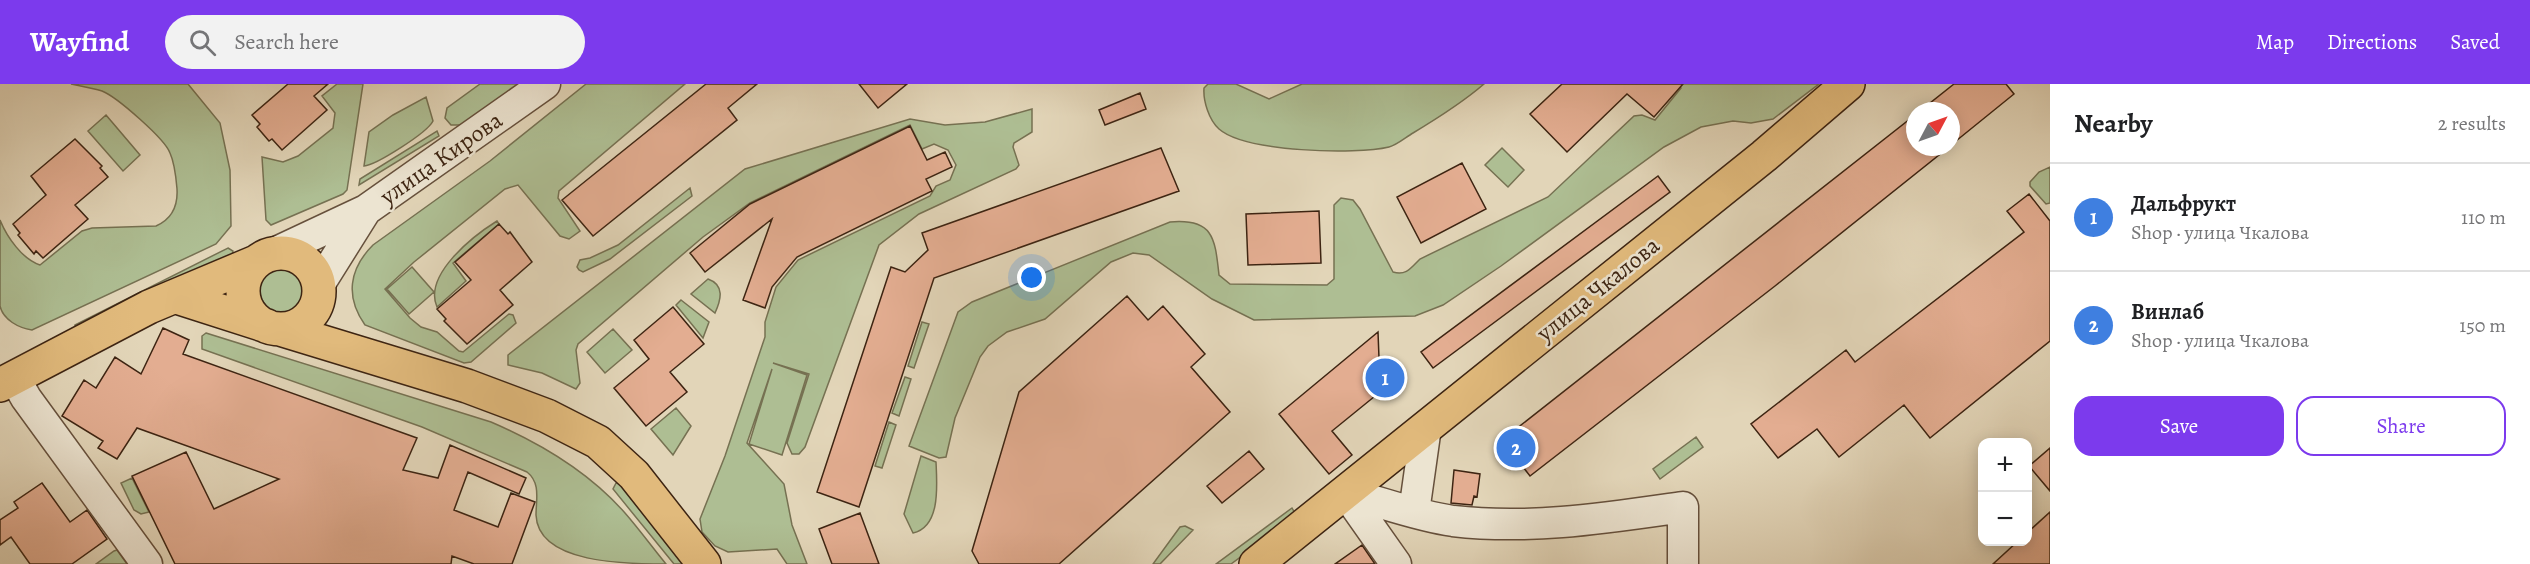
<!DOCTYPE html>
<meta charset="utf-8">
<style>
body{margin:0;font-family:Alegreya,serif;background:#f2f2f2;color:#202124}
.controls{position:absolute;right:18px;bottom:18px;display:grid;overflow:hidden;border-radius:12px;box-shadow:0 3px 15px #0003}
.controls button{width:54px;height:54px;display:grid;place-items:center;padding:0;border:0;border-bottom:2px solid #e0e0e0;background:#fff;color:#202124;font:30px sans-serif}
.compass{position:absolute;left:1906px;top:18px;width:54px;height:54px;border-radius:50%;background:#fff;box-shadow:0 3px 15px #0003;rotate:49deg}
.you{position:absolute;left:1032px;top:194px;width:21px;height:21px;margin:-15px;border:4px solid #fff;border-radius:50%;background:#1a73e8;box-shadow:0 0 0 9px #1a73e833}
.badge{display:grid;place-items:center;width:39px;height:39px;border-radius:50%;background:#7c3aed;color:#fff;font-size:20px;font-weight:700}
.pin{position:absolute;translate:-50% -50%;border:3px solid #fff;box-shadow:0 2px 6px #0006}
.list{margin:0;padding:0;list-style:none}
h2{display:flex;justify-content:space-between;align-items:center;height:78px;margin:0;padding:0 24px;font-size:26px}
h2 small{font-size:20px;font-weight:400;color:#757577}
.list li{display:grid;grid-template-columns:39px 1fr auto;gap:18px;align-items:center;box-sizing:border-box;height:108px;padding:0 24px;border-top:2px solid #e0e0e0}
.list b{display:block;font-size:22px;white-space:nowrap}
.list p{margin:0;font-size:20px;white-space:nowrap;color:#757577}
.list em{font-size:20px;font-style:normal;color:#757577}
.actions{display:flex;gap:12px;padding:18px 24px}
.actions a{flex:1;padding:14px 0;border:2px solid #7c3aed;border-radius:18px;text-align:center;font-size:21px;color:#7c3aed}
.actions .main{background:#7c3aed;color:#fff}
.icon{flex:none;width:33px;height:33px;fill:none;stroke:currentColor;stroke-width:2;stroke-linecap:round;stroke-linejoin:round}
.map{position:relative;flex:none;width:2050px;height:480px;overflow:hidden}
header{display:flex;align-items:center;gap:36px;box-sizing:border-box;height:84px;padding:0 30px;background:#7c3aed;color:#fff}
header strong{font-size:28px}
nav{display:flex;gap:33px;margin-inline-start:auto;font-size:21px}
.search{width:420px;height:54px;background:#f2f2f2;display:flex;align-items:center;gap:15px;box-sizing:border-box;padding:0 21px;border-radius:33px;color:#757577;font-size:22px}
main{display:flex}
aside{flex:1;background:#fff}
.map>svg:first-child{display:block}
.green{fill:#aebe93;stroke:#767152;stroke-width:1.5}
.building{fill:#e3ad91;stroke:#3d2412;stroke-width:1.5}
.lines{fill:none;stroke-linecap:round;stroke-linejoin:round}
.minor-casing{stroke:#66503c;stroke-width:33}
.major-casing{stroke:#3d2412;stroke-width:36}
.minor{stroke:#ece4d1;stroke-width:30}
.major{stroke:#e1ba7c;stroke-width:33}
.labels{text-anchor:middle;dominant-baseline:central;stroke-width:5;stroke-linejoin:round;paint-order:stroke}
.street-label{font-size:24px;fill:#3d2412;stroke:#ece4d1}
</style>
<header>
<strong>Wayfind</strong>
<div class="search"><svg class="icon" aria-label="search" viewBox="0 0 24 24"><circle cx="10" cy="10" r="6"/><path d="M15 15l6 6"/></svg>Search here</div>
<nav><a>Map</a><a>Directions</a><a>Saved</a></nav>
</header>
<main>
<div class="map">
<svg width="2050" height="480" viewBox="0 0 2050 480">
<rect width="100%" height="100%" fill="#e2d5b8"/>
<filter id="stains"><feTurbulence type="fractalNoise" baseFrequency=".00333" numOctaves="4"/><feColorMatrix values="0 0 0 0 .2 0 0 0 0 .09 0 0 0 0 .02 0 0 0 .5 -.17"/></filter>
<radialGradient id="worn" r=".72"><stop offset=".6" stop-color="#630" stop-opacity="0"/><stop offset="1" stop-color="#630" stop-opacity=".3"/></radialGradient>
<path class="green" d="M71 0H188L220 39 230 86 231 142 216 160 32 246C19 244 3 236 0 222 0 199 0 161 0 136 7 153 22 175 40 181L82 147 92 144 156 142C172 135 178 122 177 105 176 93 175 80 170 69 165 55 117 13 102 7 93 4 81 2 71 0Z
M337 0H363L347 106 343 110 271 141 266 136 262 73 283 78 298 72 333 44 335 29 322 12Z
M480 0H521L463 41H451L445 34 447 24Z
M586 0H685L559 107 558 114 580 147 569 155 560 152 518 101 505 105 414 178 385 205 410 234 421 243 437 248 459 267 463 268 509 230 513 231 516 239 471 278 464 279 365 241C345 213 349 185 373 161L490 77Z
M1208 0H1236L1269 15 1302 0H1484C1462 19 1438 34 1413 49 1406 53 1397 61 1389 63 1356 71 1245 68 1219 45 1209 36 1203 17 1204 4Z
M1677 0H1819L1773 35 1751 39 1733 37 1701 43 1664 63 1501 182 1443 221 1415 232 1254 236 1212 215 1149 171 1133 169 1111 178 1045 235 1007 248 988 262 980 273 955 334 946 373 939 374 909 362 958 228 972 218 1170 138C1214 134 1215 155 1219 191L1230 200 1327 201 1334 195V121L1341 114 1353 116 1360 125 1393 188C1406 192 1411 184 1420 175L1548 113 1634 32 1642 31 1655 36 1681 4Z
M426 13 433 37C427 49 376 81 364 82L369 48 393 31Z
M1032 25V48L1014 59 1013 63 1019 81 1016 85 919 130 879 161 805 363 799 370H792L787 359 809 290 773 279 807 291 782 371 749 360 772 285 747 359 784 400 792 441 807 480H787L777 465 728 468 715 462 702 448 700 435 725 372 765 253V238L776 203 798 176 930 112 936 102 950 96 956 81 948 66 934 60 922 65 910 41 750 119 703 153 578 260 576 266 580 299 576 305 542 289 508 281V271L745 85 910 35 945 41 985 38Z
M106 31 140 71 123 87 88 47Z
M437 47 439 52 359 101 360 95Z
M1502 64 1524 86 1508 103 1485 81Z
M2050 83V119L2046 120 2030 102V98L2039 88Z
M690 104 692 112 610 175 583 188 579 186 577 183 580 176 590 174 618 161Z
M497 137 499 140 453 179 466 197 437 223C423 191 473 152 497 137Z
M228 164 233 167 232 171 75 246V241Z
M412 183 434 208 409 230 387 205Z
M260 206a23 23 0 1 1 46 0a23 23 0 1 1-46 0Z
M708 195C725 201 721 216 715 229L691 210Z
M681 216 709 238 703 254 676 221Z
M922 238 929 240 914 284 908 282Z
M613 245 632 266 605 289 587 268Z
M206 249 491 338C540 359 589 388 625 429 639 445 652 463 666 480 627 480 538 480 536 431 536 416 541 399 527 388L422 343 202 265V252Z
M905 293 911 295 899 332 892 329Z
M676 324 691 342 673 371 651 345Z
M889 338 896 341 882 384 875 382Z
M1696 353 1703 363 1660 395 1653 385Z
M921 372 936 378C937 400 941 443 913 449L904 430Z
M132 394 149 428 141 430 134 426 121 399Z
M616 399 620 400 686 480H674L613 405Z
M1292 424 1296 431 1292 435 1231 480H1216Z
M1185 442 1193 446 1160 480H1153L1180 443Z
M117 466 127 480H96L114 467Z"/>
<path class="building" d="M288 0H328L314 12 327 26 282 66 272 55 269 57 257 43 260 40 252 31Z
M706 0H757L728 24 737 36 593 152 562 116Z
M859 0H907L878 24Z
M1562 0H1683L1654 33 1627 10 1567 68 1530 30Z
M1954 0H2006L2014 10 1951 61V27H1920Z
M1140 9 1146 25 1105 41 1099 26Z
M1915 31V63H1949L1775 202 1530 392 1502 356Z
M910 42 927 76 945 68 952 83 926 95 932 107 797 173 772 203 765 224 743 216 772 135 705 188 690 169 750 120Z
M75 55 102 82 100 84 108 93 75 121 88 135 43 174 36 167 34 170 18 151 20 149 13 140 46 111 31 92Z
M1161 64 1179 107 934 194 859 423 817 408 891 183 905 188 928 166 922 149Z
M1462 79 1486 125 1421 159 1397 113Z
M1658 92 1670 108 1433 284 1421 268Z
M2029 110 2050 137V257L1930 354 1904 321 1839 373 1817 345 1778 374 1751 340 1846 266 1855 278 2024 148 2007 127Z
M1319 127 1321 179 1248 181 1246 130Z
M499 140 508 150 510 148 532 178 500 206 513 221 467 260 444 237 446 235 437 225 471 196 455 178Z
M1127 212 1148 236 1163 222 1205 270 1191 283 1230 328 1059 480H979L972 467 1019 308Z
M673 223 704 260 670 288 687 308 646 342 614 304 649 275 634 256Z
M163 244 189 256 183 270 417 354 403 386 438 394 450 361 526 394 519 410 468 388 454 426 498 443 511 409 535 418 512 480H474L452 472 451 480H175L132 392 186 368 214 425 279 395 137 344 117 375 98 364 103 357 62 332 84 296 96 304 115 273 141 290Z
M1378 248 1379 274 1396 295 1332 347 1352 371 1329 390 1279 330Z
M2050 364V407L2029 382Z
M1249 367 1264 385 1222 419 1207 402Z
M1454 386 1480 390 1477 413 1474 412 1472 421 1451 419Z
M42 399 70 438 87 426 107 455 72 480H30L11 453 0 461V436L18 424 14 418Z
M2050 428V480H1993L2017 458H2028V448Z
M860 429 879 480H832L819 445Z
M1362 461 1375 480H1335Z"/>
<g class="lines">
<g class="minor-casing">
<path id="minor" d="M270 171 366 126 545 0
M319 201 366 126
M14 293 26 314 147 480
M1346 409C1381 418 1417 432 1453 437 1531 446 1606 434 1683 423V480
M1346 409 1396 480
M1414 428 1426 343"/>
</g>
<g class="major-casing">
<path id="major" d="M243 207a38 38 0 1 1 76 0a38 38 0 1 1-76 0Z
M177 213 267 242
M280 245 467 302 547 332 598 358 634 391 704 480
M0 301 149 223 256 178
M1256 480 1764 72 1848 0"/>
</g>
<use href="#minor" class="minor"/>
<use href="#major" class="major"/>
</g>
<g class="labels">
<g class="street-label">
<text transform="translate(441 74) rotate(-35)">улица Кирова</text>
<text transform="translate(1598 205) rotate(-39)">улица Чкалова</text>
</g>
</g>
<rect width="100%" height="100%" filter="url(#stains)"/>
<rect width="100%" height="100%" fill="url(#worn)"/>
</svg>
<div class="controls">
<button>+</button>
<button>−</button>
</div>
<svg class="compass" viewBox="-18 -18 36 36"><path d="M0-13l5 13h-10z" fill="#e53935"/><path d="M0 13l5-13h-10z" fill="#757577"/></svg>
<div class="you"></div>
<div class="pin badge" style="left:1385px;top:294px;background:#3f7fe0">1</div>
<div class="pin badge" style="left:1516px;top:364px;background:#3f7fe0">2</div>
</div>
<aside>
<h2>Nearby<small>2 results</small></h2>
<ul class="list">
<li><span class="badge" style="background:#3f7fe0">1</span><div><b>Дальфрукт</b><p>Shop · улица Чкалова</p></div><em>110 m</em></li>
<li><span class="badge" style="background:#3f7fe0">2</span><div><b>Винлаб</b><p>Shop · улица Чкалова</p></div><em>150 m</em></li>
</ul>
<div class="actions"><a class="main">Save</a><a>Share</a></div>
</aside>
</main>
